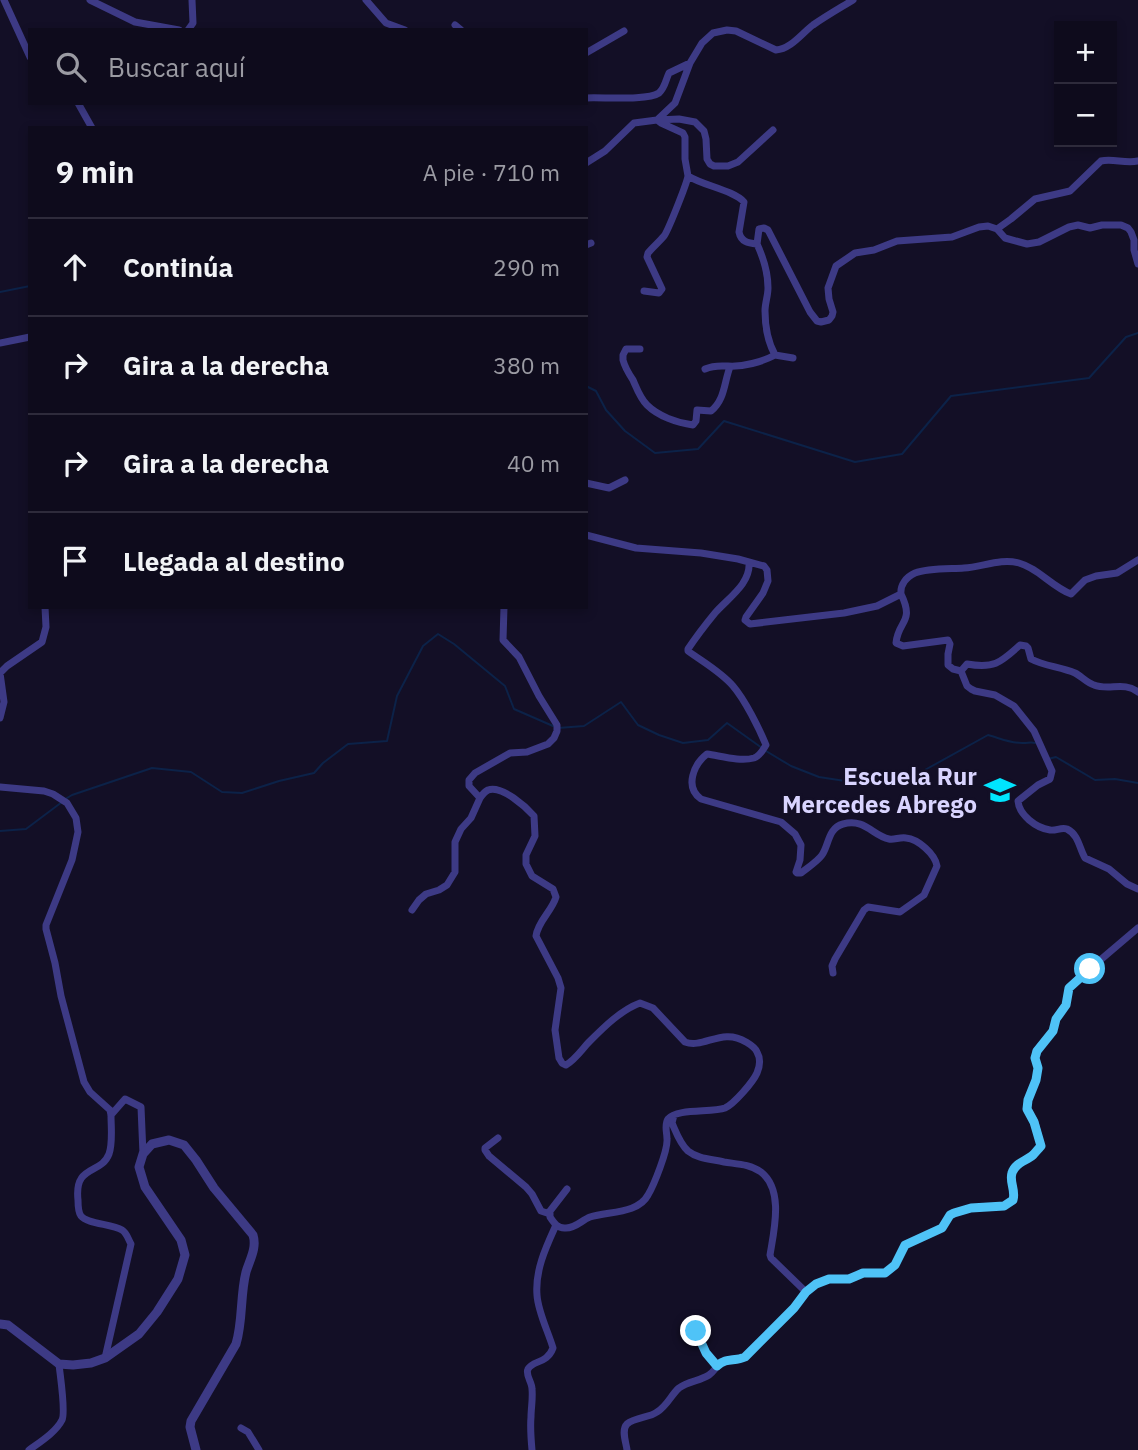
<!DOCTYPE html>
<html lang="es">
<meta charset="utf-8">
<style>
body{margin:0;font-family:"IBM Plex Sans",sans-serif;background:#171425;color:#f1f3f6}
.controls{position:absolute;right:21px;top:21px;display:grid;overflow:hidden;border-radius:0px;box-shadow:0 4px 10px #0003}
.controls button{width:63px;height:63px;display:grid;place-items:center;padding:0;border:0;border-bottom:2px solid #2e2b3b;background:#0e0b1c;color:#f1f3f6;font:35px sans-serif}
.stop{position:absolute;width:21px;height:21px;margin:-16px;border:5px solid #4fc3f7;border-radius:50%;background:#fff}
.stop.end{background:#4fc3f7;border-color:#fff;box-shadow:0 2px 7px #0008}
.list{margin:0;padding:0;list-style:none}
h2{display:flex;justify-content:space-between;align-items:center;height:91px;margin:0;padding:0 28px;font-size:30px}
h2 small{font-size:23px;font-weight:400;color:#9b9ba3}
.list li{display:grid;grid-template-columns:46px 1fr auto;gap:21px;align-items:center;box-sizing:border-box;height:98px;padding:0 28px;border-top:2px solid #2e2b3b}
.list b{display:block;font-size:26px;white-space:nowrap}
.list em{font-size:23px;font-style:normal;color:#9b9ba3}
.icon{flex:none;width:38px;height:38px;fill:none;stroke:currentColor;stroke-width:2;stroke-linecap:round;stroke-linejoin:round}
.map{position:relative;flex:none;width:1138px;height:1450px;overflow:hidden}
.search{position:absolute;background:#0e0b1c;box-shadow:0 4px 10px #0003;left:28px;top:28px;width:560px;height:77px;display:flex;align-items:center;gap:18px;box-sizing:border-box;padding:0 24px;border-radius:0px;color:#9b9ba3;font-size:26px}
.panel{position:absolute;background:#0e0b1c;box-shadow:0 4px 10px #0003;left:28px;top:126px;width:560px;height:483px;border-radius:0px}
.map>svg:first-child{display:block}
.lines{fill:none;stroke-linecap:round;stroke-linejoin:round}
.stream{stroke:#0c2248;stroke-width:2}
.minor{stroke:#3d3a85;stroke-width:7}
.tertiary{stroke:#3d3a85;stroke-width:9}
.route{stroke:#4fc3f7;stroke-width:9}
.labels{text-anchor:middle;dominant-baseline:central;stroke-width:6;stroke-linejoin:round;paint-order:stroke}
.poi-label{font-size:24px;font-weight:bold;fill:#d9d4ff;stroke:#130f26;text-anchor:end}
</style>
<div class="map">
<svg width="1138" height="1450" viewBox="0 0 1138 1450">
<rect width="100%" height="100%" fill="#130f26"/>
<g class="lines">
<path class="stream" d="M0 292 30 286
M586 386 596 391 606 410 625 431 655 453 698 449 724 421 855 462 902 454 951 396 1089 378 1126 337 1138 333
M558 728 584 726 621 702 638 725 659 735 683 743 708 740 727 723 762 748
M766 751 791 766 819 777 858 783H893L923 771 988 735C999 738 1012 744 1024 743 1028 743 1031 742 1035 743
M1048 759 1056 757 1095 780 1115 779 1138 783
M67 798 72 795 152 768 191 772 222 792 242 793 279 781 314 773 323 763 348 744 387 741 397 696 423 646 438 634 454 644 505 686 514 709 553 726
M0 831 26 829 62 802"/>
<path class="minor" d="M4 0 30 57
M90 0 135 22 179 30
M366 0 386 23 405 30
M455 25 461 30
M188 30 193 23 192 0
M586 53 624 31
M586 98C602 97 647 101 659 93 665 88 666 79 669 73L690 63
M78 103 92 128
M657 120 661 123 683 133 685 137V159L688 176C704 186 733 190 744 202L739 232C741 242 748 243 757 244L759 229 764 228 768 230 810 312 817 321 821 322 829 320 832 316 833 312 829 299 828 288 836 266 855 253 874 250 897 241 952 237 979 227 988 226 997 229 1011 219 1035 199 1070 191 1101 161C1113 158 1125 164 1138 161
M657 120 675 103 690 63 702 43 713 33 727 30 736 31 776 50C791 49 802 33 813 25 826 16 840 8 853 0
M586 163 605 151 634 123 657 120 679 119 695 122 704 131 706 139 707 159 710 164 714 166H728L738 162 773 130
M997 229 1005 238 1027 244 1039 242 1069 227 1078 225 1090 228 1102 225H1121L1128 228 1131 232 1134 240V250L1138 264
M757 244C763 257 768 273 768 288 768 296 765 303 765 311 765 325 768 342 775 355L793 358
M586 245 591 243
M644 291 659 293 662 289 647 257 648 253C653 247 659 242 664 236 668 231 687 183 688 176
M0 343 30 337
M640 349H626L623 355V360C625 368 629 374 633 380 637 389 640 398 647 405 658 416 677 423 693 425L696 421 697 410 711 411C725 400 724 382 730 367
M705 369C714 365 719 366 728 366 743 367 762 362 775 355
M586 483 609 488 625 480
M586 535 636 548 701 553 738 559 764 566 767 570 768 581 763 593 746 617 745 620 750 624 844 613 877 606 901 594C915 623 898 620 896 643L903 646 948 640 950 644 948 654V665L953 669 961 671 967 686 971 689 975 691 995 695 1014 706 1034 731 1052 771 1050 779 1038 785 1018 801C1019 815 1036 828 1050 830 1056 831 1061 827 1067 829 1079 835 1079 848 1085 858L1109 869 1127 884 1138 889
M749 562C751 584 728 598 715 613 706 624 696 637 688 649V651C703 662 721 672 733 686 745 700 759 728 766 745 763 750 760 756 754 758 740 762 721 756 707 754 694 764 684 787 701 799L781 822 795 834 801 845 800 860 796 872 797 873H801C807 868 817 862 822 855 829 845 828 828 843 824 865 818 873 836 889 839 894 840 900 837 906 838 918 839 935 854 937 866L924 895 900 912 868 907 864 910 835 959 832 966 833 973
M901 594C900 585 906 577 915 573 928 568 950 569 964 568 982 567 1001 558 1019 563 1038 568 1052 587 1071 594L1085 580 1096 576 1117 573 1138 560
M961 671 967 664C995 669 1001 662 1020 645L1026 646 1028 648 1031 659C1044 666 1061 667 1075 673 1081 676 1087 683 1094 685 1109 691 1124 681 1138 692
M0 718 4 702 0 673 7 666 42 642 46 627 45 607
M0 787 44 791 53 794 67 803 76 818 78 832 72 860 46 925V929L55 963 61 996 84 1082 90 1092 110 1110 111 1115C111 1127 113 1143 109 1154 101 1175 74 1164 78 1200 78 1205 78 1212 81 1216 87 1224 112 1224 122 1230 127 1233 128 1239 131 1244L105 1358
M480 798C482 795 484 792 488 790 502 785 526 807 534 816L535 836 526 855V864L532 876 553 889 556 897C552 911 538 921 536 936L558 978 561 988 555 1030 559 1058 562 1063 566 1065C576 1059 582 1049 590 1041 604 1027 621 1010 640 1003L653 1008 685 1042C704 1049 722 1027 746 1042 751 1045 755 1047 757 1052 761 1059 760 1066 757 1073 753 1082 734 1104 725 1108 712 1113 677 1108 668 1119 664 1125 667 1132 667 1139 668 1150 654 1185 648 1195 638 1214 608 1211 590 1217 582 1220 576 1228 566 1228 558 1229 554 1223 550 1217V1211L567 1189
M412 910 419 900 426 894 439 890 447 885 455 872V842L461 829 471 818 480 798 469 786V780L475 773 510 753 527 752 548 744 554 738 557 731V725L539 696 519 657 503 640 504 607
M111 1115 125 1099 141 1107 143 1154
M674 1115 672 1123C676 1132 680 1144 688 1151 698 1159 711 1159 724 1162 736 1164 750 1164 761 1172 784 1190 774 1230 770 1255L771 1258 806 1292
M498 1138 485 1148V1150L489 1156 526 1187 532 1194 541 1211 547 1213 550 1211
M687 1326 688 1323 692 1324 706 1353 717 1366
M241 1428 248 1432 259 1450
M29 1450C40 1442 56 1432 62 1420 66 1412 60 1375 59 1364
M532 1450C531 1439 530 1428 531 1417 531 1408 533 1399 532 1389 532 1382 525 1375 528 1369 533 1360 547 1364 553 1348 548 1331 538 1312 537 1295 535 1270 546 1247 556 1225
M627 1450C626 1442 621 1430 627 1424 635 1417 649 1418 657 1412 667 1406 671 1395 679 1388 688 1381 700 1381 709 1375 715 1371 717 1364 724 1361 731 1358 738 1360 745 1357L794 1308 806 1292 816 1284 829 1279H849L863 1273H885L895 1265 905 1245 942 1228 950 1215 954 1213 971 1208 1004 1206 1013 1201C1016 1190 1009 1182 1012 1173 1015 1163 1026 1161 1033 1155 1034 1154 1039 1148 1041 1146L1035 1122 1027 1109 1028 1100 1036 1080 1038 1068 1035 1058 1036 1051 1053 1031 1056 1019 1066 1005 1069 988 1078 979 1138 928"/>
<path class="tertiary" d="M0 1324 8 1325 59 1364 73 1365 91 1363 105 1358 139 1334 157 1312 178 1279 185 1255 181 1240 145 1187 139 1167 143 1154 152 1144 169 1140 184 1145 196 1160 214 1188 253 1235C257 1248 250 1259 246 1272 240 1296 243 1321 236 1344L191 1421 190 1427 196 1450"/>
</g>
<g class="lines">
<path class="route" d="M696 1331 706 1353 717 1366C727 1357 734 1362 745 1357L794 1308 806 1292 816 1284 829 1279H849L863 1273H885L895 1265 905 1245 942 1228 950 1215 954 1213 971 1208 1004 1206 1013 1200C1016 1190 1009 1182 1012 1173 1015 1163 1026 1161 1033 1155 1034 1154 1039 1148 1041 1146L1034 1122 1027 1109 1028 1100 1036 1080 1038 1068 1035 1058 1037 1051 1053 1031 1056 1019 1066 1005 1069 988 1090 969"/>
</g>
<defs>
<g id="school-bare" transform="scale(2.415)"><path d="M0-5L7-2L0 1L-7-2ZM-4 1L0 2.5L4 1V4Q0 6-4 4Z" fill="#00e5ff" stroke="#130f26" stroke-width="2.5" paint-order="stroke"/></g>
</defs>
<g fill-rule="evenodd">
<use href="#school-bare" x="1000" y="790"/>
</g>
<g class="labels">
<g class="poi-label">
<text x="977" y="776">Escuela Rur<tspan x="977" dy="28">Mercedes Abrego</tspan></text>
</g>
</g>
</svg>
<div class="controls">
<button>+</button>
<button>−</button>
</div>
<div class="stop" style="left:1090px;top:969px"></div>
<div class="stop end" style="left:696px;top:1331px"></div>
<div class="search"><svg class="icon" aria-label="search" viewBox="0 0 24 24"><circle cx="10" cy="10" r="6"/><path d="M15 15l6 6"/></svg>Buscar aquí</div>
<section class="panel">
<h2>9 min<small>A pie · 710 m</small></h2>
<ul class="list">
<li><svg class="icon" aria-label="ahead" viewBox="0 0 24 24"><path d="M12 20V5M6 11l6-6 6 6"/></svg><div><b>Continúa</b></div><em>290 m</em></li>
<li><svg class="icon" aria-label="right" viewBox="0 0 24 24"><path d="M7 20v-9h11M14 6l5 5-5 5"/></svg><div><b>Gira a la derecha</b></div><em>380 m</em></li>
<li><svg class="icon" aria-label="right" viewBox="0 0 24 24"><path d="M7 20v-9h11M14 6l5 5-5 5"/></svg><div><b>Gira a la derecha</b></div><em>40 m</em></li>
<li><svg class="icon" aria-label="arrive" viewBox="0 0 24 24"><path d="M6 21V4h12l-3 4 3 4H6"/></svg><div><b>Llegada al destino</b></div></li>
</ul>
</section>
</div>
